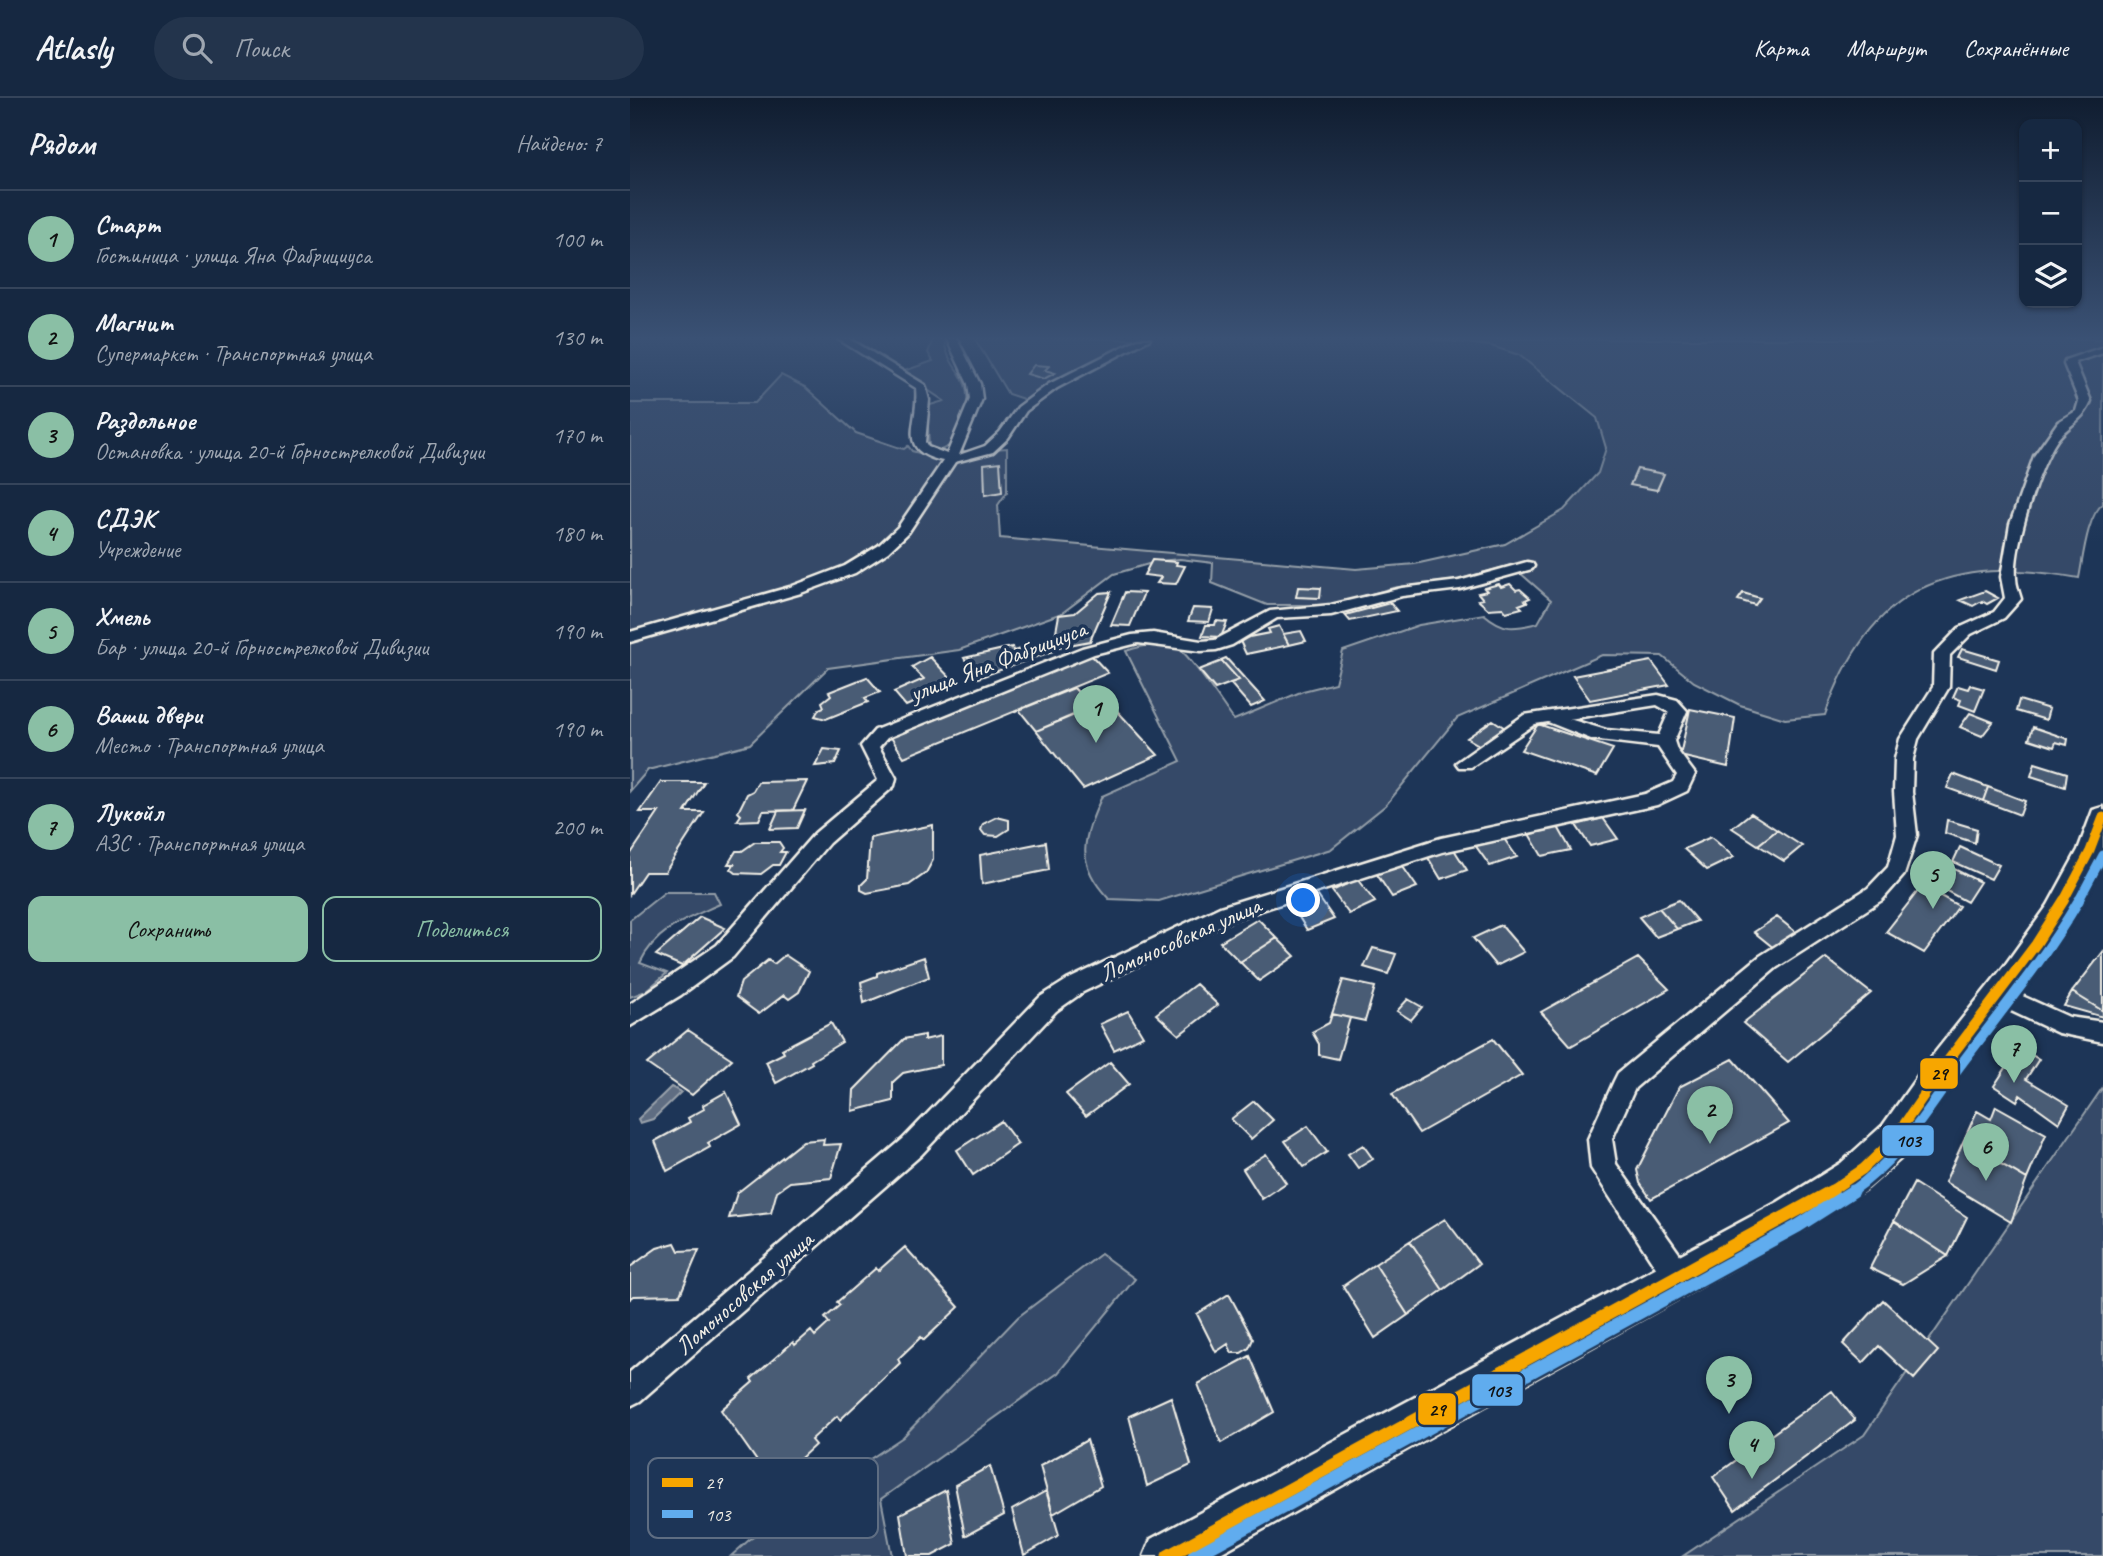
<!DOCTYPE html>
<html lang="ru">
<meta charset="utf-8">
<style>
body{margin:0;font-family:Caveat,sans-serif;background:#23344c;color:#f1f3f6}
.controls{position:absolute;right:21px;top:21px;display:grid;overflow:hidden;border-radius:14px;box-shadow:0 2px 5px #0004}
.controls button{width:63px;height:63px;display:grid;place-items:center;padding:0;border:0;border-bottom:2px solid #35445a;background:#162841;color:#f1f3f6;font:35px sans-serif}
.you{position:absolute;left:674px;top:803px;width:24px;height:24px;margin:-18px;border:5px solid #fff;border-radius:50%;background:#1a73e8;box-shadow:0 0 0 10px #1a73e833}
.badge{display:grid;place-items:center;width:46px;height:46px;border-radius:50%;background:#8abfa5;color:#111;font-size:23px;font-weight:700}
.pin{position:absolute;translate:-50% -58px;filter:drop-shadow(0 2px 4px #0008)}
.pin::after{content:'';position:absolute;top:37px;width:24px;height:21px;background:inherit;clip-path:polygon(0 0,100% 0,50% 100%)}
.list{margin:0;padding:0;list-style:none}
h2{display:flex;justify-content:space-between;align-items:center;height:91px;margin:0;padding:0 28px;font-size:30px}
h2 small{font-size:23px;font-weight:400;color:#9ea6b1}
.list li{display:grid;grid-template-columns:46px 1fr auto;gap:21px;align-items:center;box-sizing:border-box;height:98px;padding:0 28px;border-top:2px solid #35445a}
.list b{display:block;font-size:26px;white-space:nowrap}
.list p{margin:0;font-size:23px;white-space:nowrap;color:#9ea6b1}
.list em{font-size:23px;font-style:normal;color:#9ea6b1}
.actions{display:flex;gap:14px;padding:21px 28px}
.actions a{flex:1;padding:16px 0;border:2px solid #8abfa5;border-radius:14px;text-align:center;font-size:24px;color:#8abfa5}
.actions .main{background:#8abfa5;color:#111}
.icon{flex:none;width:38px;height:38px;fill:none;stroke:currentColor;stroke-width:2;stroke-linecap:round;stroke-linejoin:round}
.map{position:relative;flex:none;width:1473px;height:1458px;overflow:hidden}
header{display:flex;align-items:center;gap:42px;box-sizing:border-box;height:98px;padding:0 35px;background:#162841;border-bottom:2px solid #35445a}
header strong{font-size:33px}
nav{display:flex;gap:38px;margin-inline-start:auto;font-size:24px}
.search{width:490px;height:63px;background:#23344c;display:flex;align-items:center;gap:18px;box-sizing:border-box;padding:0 24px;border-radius:38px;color:#9ea6b1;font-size:26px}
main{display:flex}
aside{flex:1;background:#162841}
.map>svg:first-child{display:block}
.green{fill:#354a67;stroke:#949ea8;stroke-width:2}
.water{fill:#5e6d82;stroke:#9aa2ab;stroke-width:2}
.building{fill:#485b74;stroke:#f4f1e8;stroke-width:2}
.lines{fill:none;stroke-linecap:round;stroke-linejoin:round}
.minor-casing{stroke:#f4f1e8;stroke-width:5}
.secondary-casing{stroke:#f4f1e8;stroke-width:5}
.minor{fill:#1d3557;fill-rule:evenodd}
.secondary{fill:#1d3557;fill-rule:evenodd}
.bus-1-far2-casing{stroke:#1d3557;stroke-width:14}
.bus-1-far1-casing{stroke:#1d3557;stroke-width:16}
.bus-1-casing{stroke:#1d3557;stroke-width:18}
.bus-2-far2-casing{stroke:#1d3557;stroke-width:14}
.bus-2-far1-casing{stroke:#1d3557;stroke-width:16}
.bus-2-casing{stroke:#1d3557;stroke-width:18}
.bus-1-far2{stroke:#f7a600;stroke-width:9}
.bus-1-far1{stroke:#f7a600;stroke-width:10}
.bus-1{stroke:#f7a600;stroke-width:13}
.bus-2-far2{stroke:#60acee;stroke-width:9}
.bus-2-far1{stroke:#60acee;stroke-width:10}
.bus-2{stroke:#60acee;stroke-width:13}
.labels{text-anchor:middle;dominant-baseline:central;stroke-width:7;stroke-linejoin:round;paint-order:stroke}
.street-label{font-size:24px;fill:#f4f1e8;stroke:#1d3557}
.key{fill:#1d3557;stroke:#5e6d82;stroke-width:2}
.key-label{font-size:19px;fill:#f4f1e8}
.line-badge{stroke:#1d3557;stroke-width:2.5}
.pale-badge-label{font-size:19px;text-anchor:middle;font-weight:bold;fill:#111}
</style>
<header>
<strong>Atlasly</strong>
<div class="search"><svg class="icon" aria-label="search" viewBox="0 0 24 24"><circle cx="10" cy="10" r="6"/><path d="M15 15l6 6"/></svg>Поиск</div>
<nav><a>Карта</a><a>Маршрут</a><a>Сохранённые</a></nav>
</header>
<main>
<aside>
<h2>Рядом<small>Найдено: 7</small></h2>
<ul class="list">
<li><span class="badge">1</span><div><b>Старт</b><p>Гостиница · улица Яна Фабрициуса</p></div><em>100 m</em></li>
<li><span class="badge">2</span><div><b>Магнит</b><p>Супермаркет · Транспортная улица</p></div><em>130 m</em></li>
<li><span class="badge">3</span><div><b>Раздольное</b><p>Остановка · улица 20-й Горнострелковой Дивизии</p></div><em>170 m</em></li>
<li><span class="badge">4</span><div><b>СДЭК</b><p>Учреждение</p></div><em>180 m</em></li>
<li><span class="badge">5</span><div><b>Хмель</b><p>Бар · улица 20-й Горнострелковой Дивизии</p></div><em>190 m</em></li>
<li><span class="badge">6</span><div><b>Ваши двери</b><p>Место · Транспортная улица</p></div><em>190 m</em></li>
<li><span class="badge">7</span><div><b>Лукойл</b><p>АЗС · Транспортная улица</p></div><em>200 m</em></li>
</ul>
<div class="actions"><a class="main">Сохранить</a><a>Поделиться</a></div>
</aside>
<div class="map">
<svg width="1473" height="1458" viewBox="0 0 1473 1458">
<rect width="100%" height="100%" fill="#1d3557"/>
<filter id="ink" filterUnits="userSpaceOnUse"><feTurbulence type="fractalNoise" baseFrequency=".0143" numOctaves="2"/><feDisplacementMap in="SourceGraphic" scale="14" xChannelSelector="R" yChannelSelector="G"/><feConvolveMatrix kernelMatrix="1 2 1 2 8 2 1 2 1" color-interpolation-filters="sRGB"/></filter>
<g filter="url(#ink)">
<path class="green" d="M303 241H314C315 254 321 264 329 275 346 300 333 322 321 347L309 353 299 349 297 308 314 303 271 274 303 263 298 255Z
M345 241H520L439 283 408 306 378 296Z
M802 241H1473V406C1457 417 1453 461 1449 480 1319 456 1240 488 1195 617L1155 621 1110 607 1064 584 1032 558 972 557 827 620 756 707 701 751 529 803 479 801C444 765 453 741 472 698L551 663 496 553C514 547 533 543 550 552 561 558 594 609 604 622L673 593 705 585 713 553 789 527 854 516C874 533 884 531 908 525L921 502 881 467 827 482 763 490 701 507H637L582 485 583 465 550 461 529 463 484 476 432 515 329 552 198 570 120 646 18 672 0 693V305H125L151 277 175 289 226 335 270 350 274 351 278 348 282 353 293 356 377 350V394L368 407 370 440 726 471 785 466 875 446 934 412 968 375 976 350 967 320 889 257 861 248Z
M35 794H84L90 806C57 821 27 830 10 865L37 875 16 893 0 899V822Z
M1473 989V1458H1053L1234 1337Z
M471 1156 505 1181 428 1275 251 1401 262 1458H101L119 1442 273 1339 388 1219Z"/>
<path class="water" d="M41 989 51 994 23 1021 10 1025 8 1021Z"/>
<path class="building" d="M404 267 419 268 415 272 425 275 414 281 397 276Z
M370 364 372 394 355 397 354 366Z
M1007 371 1034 376 1027 392 1000 387Z
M522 462 547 464 546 467 555 468 546 486 527 485 531 479 514 477Z
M869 486 871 489 880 486 886 492 890 491 900 500 895 502 897 504 889 507 892 510 876 514 873 510 858 511 848 502 853 501 848 495 857 493 854 490Z
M668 489 691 490 690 500 666 499Z
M1355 493 1368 500 1357 506 1352 503 1343 508 1330 502Z
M481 494 460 543 423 550 429 517 445 515 469 495Z
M495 494 514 495 500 528 481 527Z
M1113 495 1130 500 1125 507 1108 502Z
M760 505 767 513 720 523 715 517Z
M563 510 583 511 579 524 558 523Z
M586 523 597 524 591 539 572 538 576 527H585Z
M649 528 659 547 616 556 609 541 640 535 638 531Z
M671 533 676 543 659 547 653 536Z
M417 545 423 553 348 580 342 579 335 569 339 568 334 560 382 549 383 553Z
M1332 551 1369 562 1366 571 1328 559Z
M461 557 478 575 274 659 260 638Z
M300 559 326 586 276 608 264 594 294 581 282 569Z
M596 560 635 603 621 609 600 585 609 582 591 562Z
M592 563 609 582 585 591 569 572Z
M1021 563 1039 587 960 602 943 578Z
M237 579 250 594 235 600 238 604 196 621 185 618 189 611 194 609 192 604 201 597 199 594Z
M1340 587 1354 591 1345 613 1329 607 1331 602 1323 599 1328 588 1338 591Z
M444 590 462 609 406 633 389 612Z
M1389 602 1419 611 1416 622 1386 613Z
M478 603 528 657 453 691 406 633Z
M1060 611 1105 620 1098 669 1050 658Z
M1340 615 1363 624 1352 638 1330 629Z
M863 622 875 630 849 647 837 640Z
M908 626 983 651 967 678 891 652Z
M1403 629 1438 641 1437 647 1426 644 1424 649 1399 641Z
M194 651 211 653 205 666 185 668Z
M1405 665 1437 675 1435 689 1401 678Z
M1323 676 1358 689 1353 703 1317 690Z
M177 683 163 712 133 713 129 722 107 723 111 717 108 714 117 696 123 693 128 684Z
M31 684H74L55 714H74L35 774H15L0 796V757L29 714H10Z
M1358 689 1395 703 1390 717 1353 703Z
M175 712 167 730 140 731 148 713Z
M1121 715 1147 732 1128 747 1102 730Z
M367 719 379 722V731L368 738 355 737 351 732 353 726Z
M973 720 988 741 960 748 946 727Z
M1317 722 1347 731 1345 745 1315 735Z
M303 727V762L296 775 279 787 237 795 231 792V787L237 781 240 740Z
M928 729 941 752 912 758 899 736Z
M1147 732 1172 748 1154 763 1128 747Z
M872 738 887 759 860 768 845 747Z
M1081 739 1104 759 1077 772 1054 751Z
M125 744H149L153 750 150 754H156L149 767H143L131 776 106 775 101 771 104 766H98L106 753H112Z
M416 744 419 772 352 786 350 757Z
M1330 749 1369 767 1361 781 1323 764Z
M823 750 837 772 811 781 797 758Z
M771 766 787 789 762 799 746 775Z
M1320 769 1350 784 1337 804 1307 788Z
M727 781 745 804 719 816 702 793Z
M1292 788 1329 808 1294 855 1256 834Z
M688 798 704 821 677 832 662 808Z
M1049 802 1067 823 1047 831 1029 810Z
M1029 810 1047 831 1026 839 1009 819Z
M70 819 95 830 52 868 26 857Z
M1147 819 1168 836 1145 851 1124 834Z
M628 821 647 840 610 864 590 844Z
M871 827 894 854 866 868 843 840Z
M647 840 665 858 629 883 610 864Z
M743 850 766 856 758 876 734 869Z
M1473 854V913L1442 894Z
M155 857 179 873 169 894 159 901 154 897 129 916 106 899 111 884 138 862 144 866Z
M294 859 299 879 234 905 231 884 247 878V875Z
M1008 860 1039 891 941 948 911 914Z
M1196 860 1241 895 1158 964 1113 925Z
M713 882 745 889 735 923 702 916Z
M566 886 588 907 549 937 526 916Z
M1442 894 1473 913V919L1434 908Z
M778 901 792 909 781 922 767 913Z
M498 913 513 938 484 952 470 926Z
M702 916 720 920 708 961 689 957V946L682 934 699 925Z
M201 925 212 944 181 963 182 965 146 985 136 964 154 955 152 951Z
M58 932 102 961 62 997 17 966Z
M294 937V942L311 938V967L273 975 263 984V1003L223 1013 224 992 274 941Z
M863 941 892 977 789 1035 762 996Z
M1389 950 1409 961 1396 981 1439 1007 1429 1025 1390 997 1387 1003 1364 988Z
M1103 961 1159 1025 1021 1101 1010 1085 1007 1072 1049 989Z
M480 964 499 986 456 1018 436 996Z
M96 994 111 1026 78 1045 80 1049 37 1073 25 1043 60 1024 58 1020 74 1011 73 1007Z
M624 1003 643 1022 621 1041 601 1021Z
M1366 1008 1416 1036 1397 1081 1333 1044 1347 1013 1361 1021Z
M371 1023 388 1046 343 1077 327 1052Z
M678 1028 697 1054 674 1069 655 1043Z
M194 1041 193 1047 211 1046 201 1080 160 1084 147 1093 141 1115 99 1120 107 1095 173 1043Z
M1333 1044 1397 1081 1381 1124 1315 1084Z
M733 1047 743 1061 728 1070 718 1056Z
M636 1056 656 1085 632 1101 613 1071Z
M1284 1085 1337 1119 1318 1158 1264 1123Z
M815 1121 849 1166 813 1192 780 1143Z
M1264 1123 1318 1158 1273 1186 1240 1170Z
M780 1143 813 1192 778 1217 745 1166Z
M45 1145 49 1153 69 1152 50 1197 4 1198 0 1201V1169L27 1150Z
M275 1149 329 1209 294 1242 291 1239 268 1261 270 1265 210 1322 207 1318 181 1342 185 1347 143 1386 91 1312 123 1284 121 1281 163 1244 165 1247 181 1233 185 1238 199 1225 195 1220 210 1207 207 1204 246 1170 248 1173Z
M745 1166 778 1217 745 1240 713 1188Z
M599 1196 623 1241 619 1250 611 1255H602L598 1246 586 1254 567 1216Z
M1253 1202 1308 1253 1284 1281 1249 1248 1233 1265 1213 1246Z
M620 1258 644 1314 591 1345 568 1286Z
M1202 1293 1225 1322 1105 1412 1083 1379Z
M541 1299 561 1367 517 1388 499 1318Z
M457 1342 471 1388 423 1416 410 1368Z
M360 1368 374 1417 335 1438 325 1387Z
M316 1392 325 1446 302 1458H277L270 1416Z
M416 1393 429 1437 394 1457 382 1412Z"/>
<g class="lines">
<g class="minor-casing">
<path id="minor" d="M208 241H220L295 287 299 302 295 344 298 349 317 356 340 301 338 286 317 241H327L350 286 352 301 329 357 355 348 370 334 388 309 419 286 508 241H520L427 290 396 313 378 340 363 354 325 364 278 435 258 454 225 475 171 495 0 544V534L160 489 215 468 248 448 268 429 313 363C264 352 290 326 286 290Z
M1473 249V255L1445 264 1461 303C1455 321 1438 327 1427 342 1409 368 1383 449 1386 480 1386 487 1389 494 1391 501L1374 520 1341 536 1320 557 1319 589 1288 641 1283 661 1282 694 1287 737 1274 777 1252 802 1146 870 1005 990 982 1041 986 1066 1058 1168 1062 1178 1058 1188 1048 1192 1038 1188 961 1070 958 1041 984 983 988 975 1130 858 1238 790 1258 769 1267 737 1264 694 1265 661 1270 641 1303 589 1304 556 1329 530 1364 514 1375 500 1371 479 1380 426 1404 358 1428 324 1446 313 1449 303 1434 266 1435 262Z
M897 464 902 465 904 468 902 471 830 491 772 498 701 517 647 520 602 547 586 552 571 553 508 545 464 556 257 640 249 649 266 680 264 688 199 745 103 859 51 897 0 928V906L87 847 185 735 248 682 231 648 245 632 452 550 502 537 523 535 571 543 585 542 640 513 701 507 772 490 829 483Z
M1028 597 1047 602 1057 613 1044 643 1047 652 1065 676 1057 693 1027 707 812 754 604 821 453 894 426 913 291 1057 10 1303 0 1308V1274L273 1041 410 899 437 882 590 809 811 740 1015 696 1043 684 1047 677 1028 649 961 641 918 624 905 626 841 669H829L826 665 894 617ZM1027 607 1039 614 1029 637 976 632 939 621Z
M1370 888 1439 919 1473 924V944L1428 935 1362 904 1359 897 1362 890Z"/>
</g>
<g class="secondary-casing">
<path id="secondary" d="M1473 709V759L1457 792 1419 855 1331 973 1270 1061 1237 1090 1176 1130 585 1458H514L521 1441 1148 1104 1211 1065 1253 1027 1299 962 1375 867 1418 807 1448 752 1463 712Z"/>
</g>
<use href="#minor" class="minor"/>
<use href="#secondary" class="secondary"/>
<g class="bus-1-far2-casing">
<path id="bus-1-far2" d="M1433 804 1460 753 1473 719"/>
</g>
<g class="bus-1-far1-casing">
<path id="bus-1-far1" d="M1199 1094 1233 1071 1263 1042 1319 961 1406 846 1434 802"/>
</g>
<g class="bus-1-casing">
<path id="bus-1" d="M538 1458 1202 1093"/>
</g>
<g class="bus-2-far2-casing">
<path id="bus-2-far2" d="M1448 804 1473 757"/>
</g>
<g class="bus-2-far1-casing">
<path id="bus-2-far1" d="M1221 1094C1269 1061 1295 1015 1329 969 1370 914 1414 862 1449 802"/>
</g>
<g class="bus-2-casing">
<path id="bus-2" d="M564 1458 1168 1128 1223 1093"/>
</g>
<use href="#bus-1-far2" class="bus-1-far2"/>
<use href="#bus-1-far1" class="bus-1-far1"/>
<use href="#bus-1" class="bus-1"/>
<use href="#bus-2-far2" class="bus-2-far2"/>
<use href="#bus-2-far1" class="bus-2-far1"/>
<use href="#bus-2" class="bus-2"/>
</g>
</g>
<linearGradient id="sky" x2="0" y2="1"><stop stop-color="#101d30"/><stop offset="0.54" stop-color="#3a5174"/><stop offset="1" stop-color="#3a5174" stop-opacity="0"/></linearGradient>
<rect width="1473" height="445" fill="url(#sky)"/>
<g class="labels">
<g class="street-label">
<text transform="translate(368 563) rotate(-21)">улица Яна Фабрициуса</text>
<text transform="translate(550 841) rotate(-24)">Ломоносовская улица</text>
<text transform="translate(114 1195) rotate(-41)">Ломоносовская улица</text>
</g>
</g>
<rect x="18" y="1360" width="230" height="80" rx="10" class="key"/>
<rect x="32" y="1380" width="31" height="9" fill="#f7a600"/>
<rect x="32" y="1412" width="31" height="8" fill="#60acee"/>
<g class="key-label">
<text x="75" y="1391">29</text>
<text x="75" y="1423">103</text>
</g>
<g class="line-badge">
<rect x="1289" y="959" width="40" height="33" rx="7" fill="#f7a600"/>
<rect x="1251" y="1026" width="54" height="33" rx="7" fill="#60acee"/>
<rect x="841" y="1275" width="53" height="34" rx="7" fill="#60acee"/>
<rect x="787" y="1294" width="40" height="34" rx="7" fill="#f7a600"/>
</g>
<g class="pale-badge-label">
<text x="1309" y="982">29</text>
<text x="1278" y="1049">103</text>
<text x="868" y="1299">103</text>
<text x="807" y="1318">29</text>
</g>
</svg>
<div class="controls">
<button>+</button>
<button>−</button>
<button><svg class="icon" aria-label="layers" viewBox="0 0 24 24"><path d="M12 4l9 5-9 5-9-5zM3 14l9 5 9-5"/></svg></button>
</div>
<div class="you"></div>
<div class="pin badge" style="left:466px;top:645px">1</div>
<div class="pin badge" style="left:1080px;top:1046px">2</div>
<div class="pin badge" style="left:1099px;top:1316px">3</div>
<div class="pin badge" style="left:1122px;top:1381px">4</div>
<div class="pin badge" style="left:1303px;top:811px">5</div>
<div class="pin badge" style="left:1356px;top:1083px">6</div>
<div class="pin badge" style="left:1384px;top:985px">7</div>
</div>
</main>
